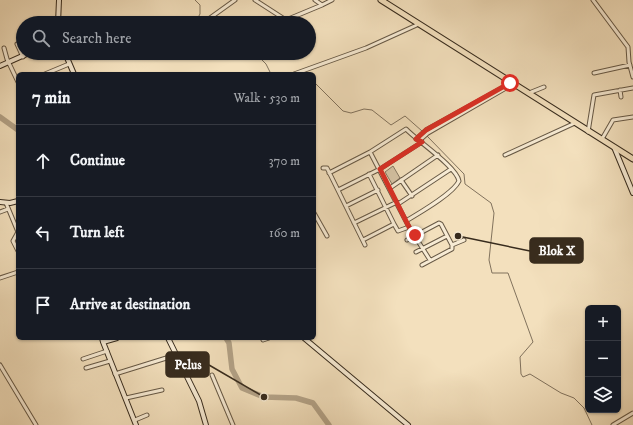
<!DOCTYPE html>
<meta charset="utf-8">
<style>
body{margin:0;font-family:"IM FELL DW Pica",serif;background:#242831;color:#f1f3f6}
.controls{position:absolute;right:12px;bottom:12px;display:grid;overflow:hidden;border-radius:6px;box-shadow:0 1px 3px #0004}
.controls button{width:36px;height:36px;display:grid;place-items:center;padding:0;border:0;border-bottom:1px solid #363941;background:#171b24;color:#f1f3f6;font:20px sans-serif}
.stop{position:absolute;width:12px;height:12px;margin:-9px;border:3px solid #d93025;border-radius:50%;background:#fff}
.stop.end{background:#d93025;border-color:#fff;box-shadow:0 1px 4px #0008}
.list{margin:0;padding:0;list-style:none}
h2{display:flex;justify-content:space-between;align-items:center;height:52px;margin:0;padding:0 16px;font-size:17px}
h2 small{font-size:13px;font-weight:400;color:#9ea1a6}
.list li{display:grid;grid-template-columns:26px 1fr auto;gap:12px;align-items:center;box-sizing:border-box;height:72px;padding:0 16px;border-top:1px solid #363941}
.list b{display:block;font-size:15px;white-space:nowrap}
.list em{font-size:13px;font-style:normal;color:#9ea1a6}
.icon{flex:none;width:22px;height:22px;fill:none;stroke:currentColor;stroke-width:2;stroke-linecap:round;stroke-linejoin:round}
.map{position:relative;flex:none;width:633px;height:425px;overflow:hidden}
.search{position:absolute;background:#171b24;box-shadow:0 1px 3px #0004;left:16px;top:16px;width:300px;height:44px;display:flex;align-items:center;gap:10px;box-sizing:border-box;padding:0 14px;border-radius:22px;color:#9ea1a6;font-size:15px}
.panel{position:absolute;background:#171b24;box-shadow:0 1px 3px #0004;left:16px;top:72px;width:300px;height:268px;border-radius:6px}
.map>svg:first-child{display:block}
.green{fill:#d3c1a2;stroke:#857660}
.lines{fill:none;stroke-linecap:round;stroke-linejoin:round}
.stream{stroke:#81725d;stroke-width:1}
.river{stroke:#b3a287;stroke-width:5.5}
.street-casing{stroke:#665845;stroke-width:5}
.secondary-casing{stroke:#372b1d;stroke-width:6}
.highway-casing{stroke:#372b1d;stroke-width:7}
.street{stroke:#f7ebd4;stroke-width:3}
.secondary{stroke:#f7ebd4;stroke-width:4}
.highway{stroke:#f3e0bd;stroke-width:5}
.route{stroke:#d93025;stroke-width:5}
.leader{fill:none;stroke:#372b1d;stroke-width:1.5}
.callout-dot{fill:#372b1d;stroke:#f7ebd4;stroke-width:1.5}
.callout{fill:#372b1d;stroke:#372b1d;stroke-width:1.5}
.callout-label{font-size:13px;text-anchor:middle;font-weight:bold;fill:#fff}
</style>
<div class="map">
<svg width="633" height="425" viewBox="0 0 633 425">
<rect width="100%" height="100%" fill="#f3e0bd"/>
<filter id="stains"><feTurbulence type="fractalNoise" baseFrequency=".005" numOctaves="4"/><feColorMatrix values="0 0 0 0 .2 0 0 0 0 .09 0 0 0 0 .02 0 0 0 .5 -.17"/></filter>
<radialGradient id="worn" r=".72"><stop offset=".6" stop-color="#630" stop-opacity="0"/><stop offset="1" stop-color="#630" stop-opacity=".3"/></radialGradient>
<path class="green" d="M393 166 400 178 392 184 385 172Z"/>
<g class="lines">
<path class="stream" d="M195 0 200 5V14L195 23
M195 53H200
M255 53 266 64 271 74
M314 82 343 111 351 113 364 109 372 110 391 125 405 116 422 131
M427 136 464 174 465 184 491 203 494 213 489 260 492 273H508L533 342 520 357 521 374 523 377 530 374 561 393 574 398 584 408 592 425"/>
<path class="river" d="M0 117 18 130
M226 338 229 343 232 369 242 388 264 397 296 398 313 403 329 425"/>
<g class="street-casing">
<path id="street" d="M255 0 286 20 322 5
M315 0 322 5 332 0
M593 0 628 47 629 62 633 77
M203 23 235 0
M17 44 23 57
M4 48 7 59 18 82
M594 73 630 65
M45 74 69 64
M294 74 366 48 419 24
M620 90 621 97
M529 93 544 87
M588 132 594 95 633 88
M416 139 426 130 511 83
M602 139 613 120 633 117
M419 141 428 133 513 84
M505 155 575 123
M323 168H327L365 245
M329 173 370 152 406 129C416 140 457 167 459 181 453 194 419 213 406 221
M369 174 394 224
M401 180 412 196
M390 188 438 155
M338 190 380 169 422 142
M6 203 18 232 13 241 18 251
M398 204 451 169
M346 206 378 190
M0 212 8 209
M314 213 327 236
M354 223 397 202
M409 227 430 260
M363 240 394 224 398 231 409 227 370 152
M407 240 439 223 441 224 452 245V249L422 265
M452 245 464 240
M416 252 447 236
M0 278 18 272
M263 340 269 338
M83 359 107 351
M0 365 36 425
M86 368 110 361
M115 374 176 355
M212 375 233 425
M126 398 162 390
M135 420 147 415
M613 425 633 413"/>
</g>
<g class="secondary-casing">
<path id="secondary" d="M58 23 59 0
M65 53 74 74
M0 66 29 53
M614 147 633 193
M0 202 10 203 18 201
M102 338 103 342 117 338
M168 338 199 401 206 425
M304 338 408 425
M103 342 136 425"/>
</g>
<g class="highway-casing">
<path id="highway" d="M381 0 633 159"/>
</g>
<use href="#street" class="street"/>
<use href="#secondary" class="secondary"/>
<use href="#highway" class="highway"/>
</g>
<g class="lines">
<path class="route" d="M415 235 409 227 380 169 422 142 416 139 426 130 510 83"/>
</g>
<path class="leader" d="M458 236L530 251M264 397L209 365"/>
<g class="callout-dot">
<circle cx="458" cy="236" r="4"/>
<circle cx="264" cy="397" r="4"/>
</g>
<g class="callout">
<rect x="530" y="238" width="53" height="25" rx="4"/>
<rect x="166" y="352" width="43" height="25" rx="4"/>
</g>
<g class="callout-label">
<text x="557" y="255">Blok X</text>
<text x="188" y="369">Pelus</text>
</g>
<rect width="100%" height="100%" filter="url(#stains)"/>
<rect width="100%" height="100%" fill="url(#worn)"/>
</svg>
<div class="controls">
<button>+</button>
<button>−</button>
<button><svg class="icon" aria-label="layers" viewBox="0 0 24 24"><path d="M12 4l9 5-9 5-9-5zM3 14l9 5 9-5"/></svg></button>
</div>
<div class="stop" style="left:510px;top:83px"></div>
<div class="stop end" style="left:415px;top:235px"></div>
<div class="search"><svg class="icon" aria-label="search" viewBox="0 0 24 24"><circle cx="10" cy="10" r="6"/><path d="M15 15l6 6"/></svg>Search here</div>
<section class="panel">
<h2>7 min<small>Walk · 530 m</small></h2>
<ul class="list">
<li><svg class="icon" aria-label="ahead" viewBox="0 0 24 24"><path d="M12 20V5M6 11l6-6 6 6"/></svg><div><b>Continue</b></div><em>370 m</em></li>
<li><svg class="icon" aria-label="left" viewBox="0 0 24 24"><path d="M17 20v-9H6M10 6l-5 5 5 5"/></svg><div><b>Turn left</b></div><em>160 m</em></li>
<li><svg class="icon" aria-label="arrive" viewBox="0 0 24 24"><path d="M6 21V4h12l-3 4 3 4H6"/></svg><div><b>Arrive at destination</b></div></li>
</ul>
</section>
</div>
